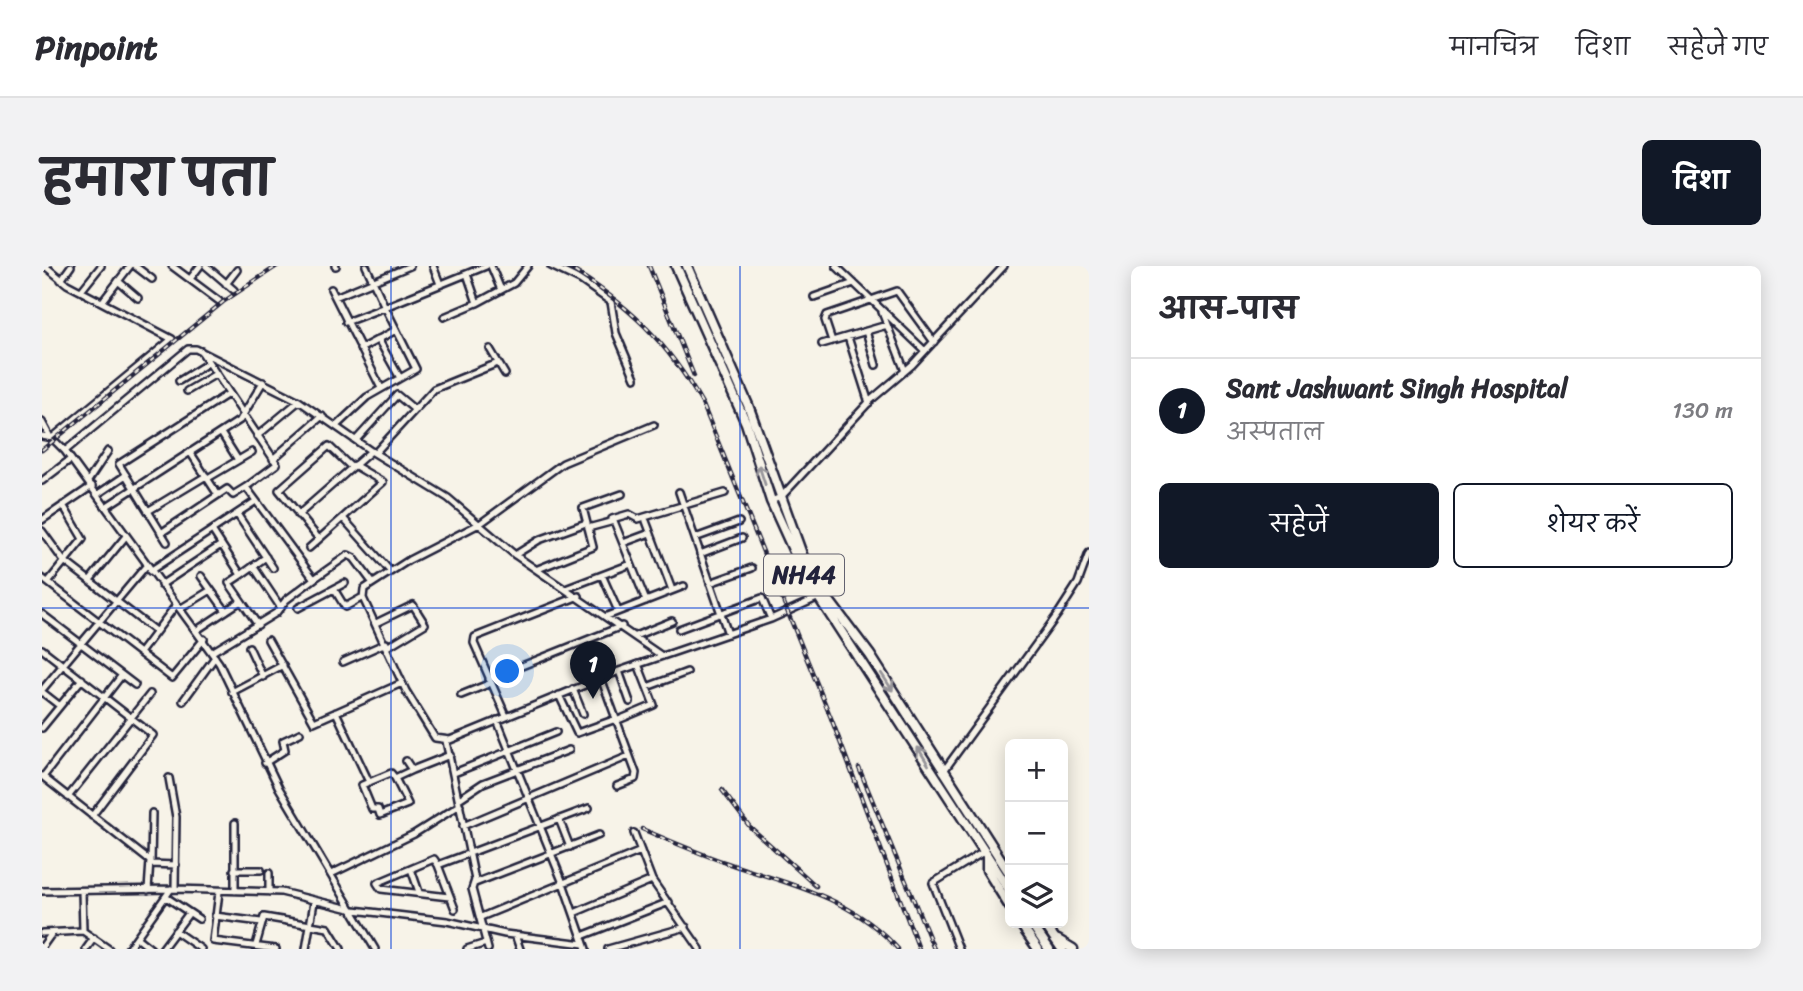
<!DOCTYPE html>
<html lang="hi">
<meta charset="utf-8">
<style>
body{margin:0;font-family:Sriracha,"Playpen Sans Deva",sans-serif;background:#f2f2f3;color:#2b2b33}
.controls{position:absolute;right:21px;bottom:21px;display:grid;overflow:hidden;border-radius:10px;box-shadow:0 4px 18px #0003}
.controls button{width:63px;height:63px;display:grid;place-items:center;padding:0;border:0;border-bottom:2px solid #e1e1e2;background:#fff;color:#2b2b33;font:35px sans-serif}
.you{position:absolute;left:466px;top:406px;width:24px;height:24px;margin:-18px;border:5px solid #fff;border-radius:50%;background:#1a73e8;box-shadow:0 0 0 10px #1a73e833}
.badge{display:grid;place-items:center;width:46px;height:46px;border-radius:50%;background:#111827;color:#fff;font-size:23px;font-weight:700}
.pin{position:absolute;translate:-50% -58px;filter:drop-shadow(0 2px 4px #0008)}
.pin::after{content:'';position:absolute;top:37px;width:24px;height:21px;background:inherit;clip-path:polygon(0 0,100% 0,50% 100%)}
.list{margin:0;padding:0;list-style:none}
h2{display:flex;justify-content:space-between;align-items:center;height:91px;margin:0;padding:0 28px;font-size:30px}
h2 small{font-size:23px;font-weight:400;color:#7c7c81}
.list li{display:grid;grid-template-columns:46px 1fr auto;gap:21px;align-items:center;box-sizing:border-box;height:105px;padding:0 28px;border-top:2px solid #e1e1e2}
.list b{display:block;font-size:26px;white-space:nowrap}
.list p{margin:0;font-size:23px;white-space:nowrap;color:#7c7c81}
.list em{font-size:23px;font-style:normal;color:#7c7c81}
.actions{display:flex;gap:14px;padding:21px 28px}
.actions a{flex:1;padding:16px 0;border:2px solid #111827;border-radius:10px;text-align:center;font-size:24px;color:#111827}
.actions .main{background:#111827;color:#fff}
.icon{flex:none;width:38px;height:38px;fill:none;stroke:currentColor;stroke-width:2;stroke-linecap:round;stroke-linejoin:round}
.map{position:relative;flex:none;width:1047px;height:683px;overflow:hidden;border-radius:10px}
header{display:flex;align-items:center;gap:42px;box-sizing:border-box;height:98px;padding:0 35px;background:#fff;border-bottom:2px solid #e1e1e2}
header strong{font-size:33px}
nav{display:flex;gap:38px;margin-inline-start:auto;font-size:24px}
.intro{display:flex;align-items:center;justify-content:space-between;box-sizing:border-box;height:168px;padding:0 42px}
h1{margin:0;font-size:49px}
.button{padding:18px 32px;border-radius:10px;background:#111827;color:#fff;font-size:24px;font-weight:700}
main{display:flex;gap:42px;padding:0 42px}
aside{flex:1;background:#fff;border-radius:10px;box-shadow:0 4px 18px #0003}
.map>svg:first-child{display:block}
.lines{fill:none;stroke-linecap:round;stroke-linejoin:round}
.minor-casing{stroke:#22223b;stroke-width:10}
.highway-casing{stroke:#22223b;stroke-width:13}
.minor{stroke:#f7f3e8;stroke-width:5}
.highway{stroke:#f7f3e8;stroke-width:8}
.rail-casing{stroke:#22223b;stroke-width:4.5}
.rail{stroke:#f7f3e8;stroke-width:2;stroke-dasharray:5;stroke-linecap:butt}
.oneway{stroke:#97959a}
.grid{fill:none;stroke:#1d4ed8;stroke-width:2;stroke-opacity:0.55}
.labels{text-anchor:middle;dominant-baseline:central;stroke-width:5;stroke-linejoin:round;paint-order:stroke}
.shield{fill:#f7f3e8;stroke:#62616f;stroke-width:2}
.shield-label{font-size:24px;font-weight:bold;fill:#22223b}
</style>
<header>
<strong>Pinpoint</strong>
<nav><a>मानचित्र</a><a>दिशा</a><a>सहेजे गए</a></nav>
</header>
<div class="intro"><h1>हमारा पता</h1><a class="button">दिशा</a></div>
<main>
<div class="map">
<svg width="1047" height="683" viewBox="0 0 1047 683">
<rect width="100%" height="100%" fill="#f7f3e8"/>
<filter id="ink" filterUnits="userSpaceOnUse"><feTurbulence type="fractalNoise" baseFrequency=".0143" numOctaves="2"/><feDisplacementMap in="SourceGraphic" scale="14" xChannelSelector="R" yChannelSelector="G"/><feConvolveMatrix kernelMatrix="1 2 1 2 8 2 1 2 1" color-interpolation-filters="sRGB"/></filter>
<g filter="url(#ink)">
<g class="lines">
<g class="minor-casing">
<path id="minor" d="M3 0 25 18 130 73 10 172
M93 0 110 13
M130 0 177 35
M164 0 192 24
M293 0H294
M391 0 398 18
M449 0 459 24
M509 0 538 14 569 36 574 67 593 112
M794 0 883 85
M148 13 158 0
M19 14 29 0
M76 15 96 32
M184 18 195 4
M289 23 339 122
M39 25 59 0
M293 31 368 0
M772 31 812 17
M60 36 88 0
M435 37 472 17 486 0
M840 46 863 105
M402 51 435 37 425 8
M304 56 343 41 324 0
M824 65 834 99
M806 71 827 137
M336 73 358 112
M790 75 783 54 785 49 855 25 892 76
M780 78 845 59
M318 83 354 64
M448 83 463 108
M159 85 235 198 204 221
M137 115 166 97
M145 125 174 108
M0 156 8 171
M612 159 521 197 439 257 367 294 322 323 321 332 364 425 393 472 408 474 577 405 729 353 775 332
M294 160 325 131 374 103 343 41 444 0
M179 167 196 194
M0 170 10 172 23 185 177 397 237 522 333 683
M215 170 257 135
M314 174 355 129 373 144
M23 185 146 83H154L257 135 329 185 406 232 473 289 620 390
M148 186 176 229 185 223 191 229 204 221 272 313 306 289 312 292 330 316
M333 187 392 123 456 97
M231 193 280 150
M166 212 210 186
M0 215 29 193
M46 215 66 185
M637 226 686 368
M56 228 84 209
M729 235 739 231 829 134 870 99 962 0
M65 240 198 154 221 116
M106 245 164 210
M195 248 231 302
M256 249 329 185
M301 252 348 305
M570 253 587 248 596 253 683 227
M0 254 50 220
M604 255 630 324
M546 262 572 255 604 335
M170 264 199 309 224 291
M0 265 21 294 113 365
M119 267 176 229
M653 272 697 256
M277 273 237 224 287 180 309 201
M125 276 77 198 186 128
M581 277 608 267
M267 282 341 216 312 199
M658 288 700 272
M473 289 497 274 544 257
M211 300 239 342
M496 303 551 281 541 242 580 228
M108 305 214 235
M199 309 187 317 216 359
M560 309 576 345
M159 310 184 345
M0 312 130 412 162 373
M48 314 84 270
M6 316 41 273 21 239
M668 317 710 302
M119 319 179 279
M526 322 589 298
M292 323 303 341 321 331
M256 342 303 317
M138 343 169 324
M0 348 93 419
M565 350 642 320
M334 357 371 339 383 358 345 381
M637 363 720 332 729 353
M155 364 199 335
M593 370 630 355
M226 374 272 456 360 417
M207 381 221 411
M0 383 111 469 50 550
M170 386 234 347 244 334 272 313
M98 387 134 339
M301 396 344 377
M577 405 588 436
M559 412 594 507 593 513 575 520
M447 413 580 360
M605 421 645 406
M531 423 541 448
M0 424 104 300
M0 426 18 440
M190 426 241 399
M419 429 449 417
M517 429 535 467 574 453
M141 435 173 391
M294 446 327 516
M464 450 432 377 433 371 537 330
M455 454 521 617 544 683
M574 455 612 439 596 398
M0 462 40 413
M404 475 433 614 430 623 446 683
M364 495 370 504 408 489
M223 497 243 484 241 475 258 467
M901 506 1016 348 1036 317 1047 287
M412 507 514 466
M0 510 108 595 106 624
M1 511 80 409
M127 512 134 551 133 623
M353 512 349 507 320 519 330 543H336L338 549 366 538 353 512 370 504
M26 531 108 428
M417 533 441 517 527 484
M110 547 109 598 134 599
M517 553 528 581
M193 557V625
M421 560 587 490
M592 567 610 614
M396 599 413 643
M369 603 377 626
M192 604H219
M227 607V626
M289 608 372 568 418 539
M433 617 557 569
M0 625 133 623 239 626 312 644 405 655 463 668 542 678
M40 625 41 665
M177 626 171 675 234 683
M124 631 157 653
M407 631 339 623 335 617 392 593 396 599 547 542
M532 647 610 614 658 683
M173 650 219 656
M439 651 599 585
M133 665 159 683
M0 667 41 665 67 683
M473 669 478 683
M540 670 627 636
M95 672 109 683
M214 679 222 651 286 662 299 683
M0 681 10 667
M44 683 52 672
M86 683 129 623
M120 683 147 647
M264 683 272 636
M425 683 444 677
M566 683 644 661
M917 683 891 617 943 585"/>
</g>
<g class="highway-casing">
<path id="highway" d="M634 0 704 157 729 235 763 310 968 625
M645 0 706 139 761 291 776 320 828 389 968 608
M945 591V604L968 641
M978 657 996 683
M989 657 1007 683
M1002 657 1020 683
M1016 674 1031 683"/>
</g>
<use href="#minor" class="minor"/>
<use href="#highway" class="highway"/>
<g class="rail-casing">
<path id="rail" d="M524 0C586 38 625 75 661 139L789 452 877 683
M607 0 652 110
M0 184 181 36 235 0
M817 502 892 683
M680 524 708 561 774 620
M600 563C628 575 656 587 685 597 747 619 809 630 856 683"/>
</g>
<use href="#rail" class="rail"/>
</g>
<defs><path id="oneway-shaft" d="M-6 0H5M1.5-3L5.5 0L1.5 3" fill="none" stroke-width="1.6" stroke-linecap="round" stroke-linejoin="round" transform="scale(1.75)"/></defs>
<g class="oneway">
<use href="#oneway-shaft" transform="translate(720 209) rotate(-108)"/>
<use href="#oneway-shaft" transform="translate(845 416) rotate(57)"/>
<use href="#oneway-shaft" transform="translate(881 490) rotate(-122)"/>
</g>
</g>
<path class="grid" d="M349 0V683M698 0V683M0 342H1047"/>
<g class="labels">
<rect class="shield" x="722" y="288.5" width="80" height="41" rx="5"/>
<g class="shield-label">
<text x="762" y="309">NH44</text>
</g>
</g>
</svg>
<div class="controls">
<button>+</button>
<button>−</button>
<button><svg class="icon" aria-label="layers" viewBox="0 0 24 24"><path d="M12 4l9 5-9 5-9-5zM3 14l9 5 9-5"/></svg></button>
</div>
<div class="you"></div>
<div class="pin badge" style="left:551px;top:433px">1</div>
</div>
<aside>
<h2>आस-पास<small></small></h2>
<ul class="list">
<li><span class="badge">1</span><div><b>Sant Jashwant Singh Hospital</b><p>अस्पताल</p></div><em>130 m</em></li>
</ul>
<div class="actions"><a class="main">सहेजें</a><a>शेयर करें</a></div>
</aside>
</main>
